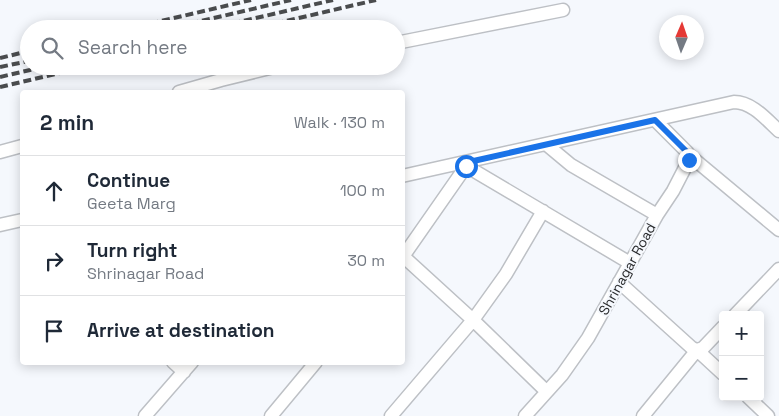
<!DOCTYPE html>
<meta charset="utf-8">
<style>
body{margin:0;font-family:"Space Grotesk",sans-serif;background:#f6f6f7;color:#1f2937}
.controls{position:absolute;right:15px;bottom:15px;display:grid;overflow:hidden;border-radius:5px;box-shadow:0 2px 12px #0003}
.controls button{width:45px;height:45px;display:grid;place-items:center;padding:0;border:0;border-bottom:1px solid #e0e1e3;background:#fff;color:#1f2937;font:25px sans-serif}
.compass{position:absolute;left:659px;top:15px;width:45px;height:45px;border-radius:50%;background:#fff;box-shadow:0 2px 12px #0003;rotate:2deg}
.stop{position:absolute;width:15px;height:15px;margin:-11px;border:4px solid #1a73e8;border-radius:50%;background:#fff}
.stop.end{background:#1a73e8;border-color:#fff;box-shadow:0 1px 5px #0008}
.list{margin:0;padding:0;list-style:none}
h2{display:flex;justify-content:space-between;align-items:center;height:65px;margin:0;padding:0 20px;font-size:21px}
h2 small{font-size:16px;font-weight:400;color:#747a83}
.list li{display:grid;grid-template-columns:32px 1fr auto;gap:15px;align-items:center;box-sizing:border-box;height:70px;padding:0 20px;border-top:1px solid #e0e1e3}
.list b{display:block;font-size:19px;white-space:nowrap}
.list p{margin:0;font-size:16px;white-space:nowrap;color:#747a83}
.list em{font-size:16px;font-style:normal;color:#747a83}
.icon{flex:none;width:28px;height:28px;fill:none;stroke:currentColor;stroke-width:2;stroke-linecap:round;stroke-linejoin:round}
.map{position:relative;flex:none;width:779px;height:416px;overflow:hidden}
.search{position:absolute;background:#fff;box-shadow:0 2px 12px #0003;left:20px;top:20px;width:385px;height:55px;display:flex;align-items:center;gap:12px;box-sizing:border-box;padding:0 18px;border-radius:28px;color:#747a83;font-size:19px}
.panel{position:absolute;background:#fff;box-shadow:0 2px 12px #0003;left:20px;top:90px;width:385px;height:275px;border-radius:5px}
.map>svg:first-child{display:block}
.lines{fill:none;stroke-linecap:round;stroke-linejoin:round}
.minor-casing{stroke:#bdc0c5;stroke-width:15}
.minor{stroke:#fff;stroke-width:12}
.rail{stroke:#4a4c4e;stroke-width:4;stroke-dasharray:8 4;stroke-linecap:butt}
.route{stroke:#1a73e8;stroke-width:6}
.labels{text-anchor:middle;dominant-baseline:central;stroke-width:4;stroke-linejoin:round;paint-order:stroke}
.street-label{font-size:14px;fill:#2b2c2e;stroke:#f5f8fd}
</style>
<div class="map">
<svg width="779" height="416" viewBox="0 0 779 416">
<rect width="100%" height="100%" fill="#f5f8fd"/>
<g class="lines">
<g class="minor-casing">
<path id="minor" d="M396 43 563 10
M179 92 221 80 278 66
M547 145 571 165 657 215
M0 152 22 146
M689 155 779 230
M466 166 630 263
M402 176 734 102C752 102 766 119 779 131
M0 225 22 220
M404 257 473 320 546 391
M402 258 469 162
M619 282 692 348 697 350 703 348 723 327
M735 315 779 269
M173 362 184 372
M748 397 768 416
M145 416 192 362
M271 416 316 362
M391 416 473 320 506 274 543 211
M525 416 562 375 588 338 657 215 673 191 689 160V155L687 152 655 120
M643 416 697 350 723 374"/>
</g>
<use href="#minor" class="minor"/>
<path class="rail" d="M127 29 251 0
M167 29 291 0
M209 29 333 0
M252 29 376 0
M0 58 29 51
M0 67 29 61
M0 77 47 66
M0 87 90 66"/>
</g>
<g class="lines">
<path class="route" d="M466 166 469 162 655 120 687 152 689 155V160"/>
</g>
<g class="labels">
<g class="street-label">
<text transform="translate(627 269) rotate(-61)">Shrinagar Road</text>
</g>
</g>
</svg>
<div class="controls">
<button>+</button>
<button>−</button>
</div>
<svg class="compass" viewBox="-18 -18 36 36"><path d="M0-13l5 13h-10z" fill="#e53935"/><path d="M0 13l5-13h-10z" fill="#747a83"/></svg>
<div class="stop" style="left:466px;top:166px"></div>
<div class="stop end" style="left:689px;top:160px"></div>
<div class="search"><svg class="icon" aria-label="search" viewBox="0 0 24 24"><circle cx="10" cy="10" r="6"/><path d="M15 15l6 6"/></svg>Search here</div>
<section class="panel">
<h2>2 min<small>Walk · 130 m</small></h2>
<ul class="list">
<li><svg class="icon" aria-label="ahead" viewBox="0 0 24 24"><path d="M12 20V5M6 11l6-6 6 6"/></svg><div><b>Continue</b><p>Geeta Marg</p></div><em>100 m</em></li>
<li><svg class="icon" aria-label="right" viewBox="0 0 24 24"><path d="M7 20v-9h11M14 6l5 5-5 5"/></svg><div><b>Turn right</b><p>Shrinagar Road</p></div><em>30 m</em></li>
<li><svg class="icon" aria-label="arrive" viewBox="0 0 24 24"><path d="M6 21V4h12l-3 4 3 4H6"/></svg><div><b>Arrive at destination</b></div></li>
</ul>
</section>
</div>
